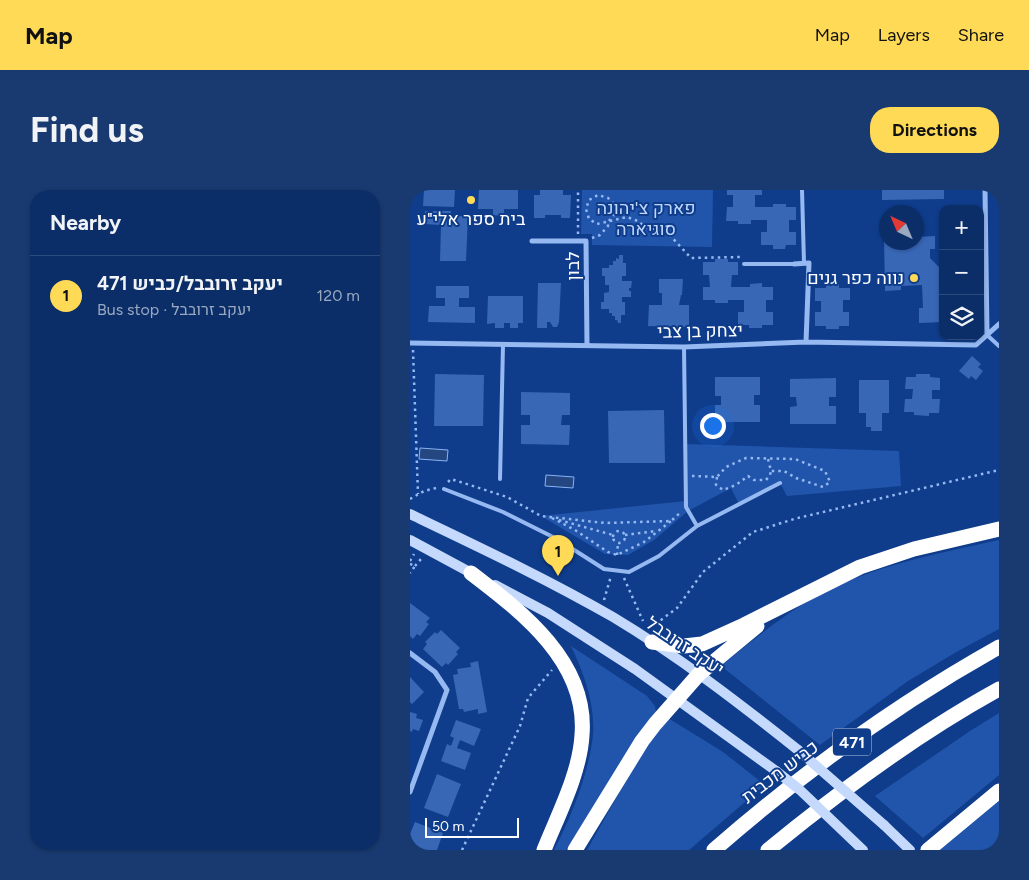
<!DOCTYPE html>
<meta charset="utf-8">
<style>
body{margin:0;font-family:Figtree,Heebo,sans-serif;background:#193a71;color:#f1f3f6}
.controls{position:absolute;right:15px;top:15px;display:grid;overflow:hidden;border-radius:10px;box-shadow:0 1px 4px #0004}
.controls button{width:45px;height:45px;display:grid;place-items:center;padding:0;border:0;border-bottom:1px solid #2b4a7d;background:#0b2e69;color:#f1f3f6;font:25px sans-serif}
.compass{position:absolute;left:469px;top:15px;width:45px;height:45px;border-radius:50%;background:#0b2e69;box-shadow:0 1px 4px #0004;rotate:316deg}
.scale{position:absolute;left:15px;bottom:12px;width:94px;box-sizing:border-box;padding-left:5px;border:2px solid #fff;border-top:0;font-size:14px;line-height:18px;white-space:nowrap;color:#fff;-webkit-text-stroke:4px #0f3d8c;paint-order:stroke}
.you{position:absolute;left:302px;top:235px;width:18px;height:18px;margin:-12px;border:4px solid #fff;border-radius:50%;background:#1a73e8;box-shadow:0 0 0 8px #1a73e833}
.badge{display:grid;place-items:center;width:32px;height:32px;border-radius:50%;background:#ffda57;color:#111;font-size:16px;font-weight:700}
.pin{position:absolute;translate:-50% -41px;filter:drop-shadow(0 1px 2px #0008)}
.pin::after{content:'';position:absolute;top:26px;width:18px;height:15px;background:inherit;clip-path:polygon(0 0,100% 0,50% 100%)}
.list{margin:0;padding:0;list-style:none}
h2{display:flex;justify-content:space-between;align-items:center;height:65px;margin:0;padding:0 20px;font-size:21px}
h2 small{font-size:16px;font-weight:400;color:#9aa8c0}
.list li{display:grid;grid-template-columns:32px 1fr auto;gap:15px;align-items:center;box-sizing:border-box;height:80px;padding:0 20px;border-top:1px solid #2b4a7d}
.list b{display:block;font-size:19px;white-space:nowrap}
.list p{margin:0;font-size:16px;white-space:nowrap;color:#9aa8c0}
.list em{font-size:16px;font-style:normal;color:#9aa8c0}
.icon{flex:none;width:28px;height:28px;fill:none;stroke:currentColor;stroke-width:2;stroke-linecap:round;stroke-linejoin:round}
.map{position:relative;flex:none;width:589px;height:660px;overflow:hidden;border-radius:20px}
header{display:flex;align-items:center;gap:30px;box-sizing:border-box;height:70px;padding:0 25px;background:#ffda57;color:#111}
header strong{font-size:24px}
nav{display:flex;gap:28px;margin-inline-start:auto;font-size:18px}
.intro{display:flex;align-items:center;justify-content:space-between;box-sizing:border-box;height:120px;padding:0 30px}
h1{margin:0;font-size:35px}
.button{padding:12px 22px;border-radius:20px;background:#ffda57;color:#111;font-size:18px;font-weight:700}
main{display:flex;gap:30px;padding:0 30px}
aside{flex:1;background:#0b2e69;border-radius:20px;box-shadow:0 1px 4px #0004}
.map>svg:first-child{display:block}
.green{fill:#2155ab}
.water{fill:#244781;stroke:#87b3f6}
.building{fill:#3867b6}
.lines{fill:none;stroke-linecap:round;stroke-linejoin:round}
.path{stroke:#96b9f2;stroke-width:2.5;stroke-dasharray:2.5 4;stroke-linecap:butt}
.service{stroke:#96b9f2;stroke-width:4}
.minor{stroke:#96b9f2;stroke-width:5}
.secondary{stroke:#c5d9fd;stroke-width:10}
.motorway{stroke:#fff;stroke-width:15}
.secondary-bridge{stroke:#c5d9fd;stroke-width:10}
.poi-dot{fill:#ffda57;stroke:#0f3d8c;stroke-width:2}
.labels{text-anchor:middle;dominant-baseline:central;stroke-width:4;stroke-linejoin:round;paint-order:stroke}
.shield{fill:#0f3d8c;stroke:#b7c5dc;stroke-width:1}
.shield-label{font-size:16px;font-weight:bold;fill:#fff}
.park-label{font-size:18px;fill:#bdd6fd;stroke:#0f3d8c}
.poi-label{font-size:18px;fill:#fff;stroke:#0f3d8c}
.street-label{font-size:18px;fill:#fff;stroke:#0f3d8c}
</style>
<header>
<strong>Map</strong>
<nav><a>Map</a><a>Layers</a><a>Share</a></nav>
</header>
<div class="intro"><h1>Find us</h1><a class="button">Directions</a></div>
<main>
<aside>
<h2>Nearby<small></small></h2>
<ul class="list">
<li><span class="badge">1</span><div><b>יעקב זרובבל/כביש 471</b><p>Bus stop · יעקב זרובבל</p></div><em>120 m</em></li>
</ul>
</aside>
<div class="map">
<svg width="589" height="660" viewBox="0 0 589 660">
<rect width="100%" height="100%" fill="#0f3d8c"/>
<path class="green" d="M172 0H303L302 57 182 55V44H171Z
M275 254 489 261 491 296 377 306 370 293 329 314 321 298 278 321 244 350 218 365 195 364 131 326 276 311Z
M589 350V439L548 461 498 491 410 555 311 476C341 452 370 427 403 408 460 376 526 364 589 350Z
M161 456 237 506 245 516 246 522 227 547 156 660H144C161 628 180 580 183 544 185 514 174 483 161 456Z
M589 523V585L513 648 465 606 560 541Z
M258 528 313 562 355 595 279 660H177L236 555Z
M589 609V650L586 660H527Z"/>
<path class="water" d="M10 258 38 260 37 271 9 269Z
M136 285 164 287 163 298 135 296Z"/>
<path class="building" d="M14 0H45L44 17 13 16Z
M69 0H108V19H94V26L83 25V19H68Z
M130 0H153V5H161L160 28H151V25H135V28H124V5H130Z
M317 0H352V5H345V17H363V14H376V17H386V30H379V42H386V55H376L375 59H363V55H351V42H357V30H341V34H328V31H316L317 17H323V5H317Z
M472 0H534V9L472 10Z
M15 21H41V26H58L56 71H30L31 35 14 34Z
M525 46V59H520V68L533 81V132L509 133V118H513L512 95 491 96V100L475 101 474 48H477V52H507V47Z
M209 65H213V73H216V86H212V91H222L221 98H219V101H221V107H212V112H215V125H211V133H208L207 130H205V126H202V123H199V119H191V112H194V103L199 102V95H195V86H192V78H199V75H203V71H206V68L209 69Z
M305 69H318V72H328V85H322L321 97H340V94L352 93V97H363V110H356V122H363V135H352V138H339V135H328V122H334V110H318V113H305V110H293V97H300L299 85H293V72H305Z
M249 89H273L272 105H271L269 115H279V137L238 136 239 115H252V103H249Z
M128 93H151L149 132 147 137H143L140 132H137V138H127Z
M416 94H429V98H440V110H433V122H439V136H429V139H416V136H405V122H411V111H405V98H416Z
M26 96H59V108H49V117H65V133L18 132 19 116H35V108H26Z
M78 106H113V133H108V138H100V133H94V138H85V133L77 134Z
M562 166 571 174 568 177 573 181 566 190 561 186 559 189 549 181Z
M25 184 74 185 73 236H24Z
M506 184H520V187L530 188V200H522V209H530L529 223H519V226L504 225V222H494L495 209H502L503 199H495L496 187H506Z
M305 187H350V205H344V215H350V232H305V215H311V206H305Z
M426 188V207H419V216H426V234H380V217L387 216 386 207H380V189Z
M449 190H479V223H472V241H461V237H456V223H449Z
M111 202 160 203V225H152L151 235H160L159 255 111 254V235H120V225H111Z
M254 220 255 273H199L198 221Z
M0 413 20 428 16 432 19 434 10 446 7 444 3 449 0 446Z
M31 440 50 458 46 462 48 464 38 475 36 473 32 477 13 459 17 454 15 452 25 442 27 444Z
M68 471 77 522 68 524V519L54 522 53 519H49L43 485 48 484 47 479 61 477 60 473Z
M0 487 14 502 2 514 0 512Z
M0 522 7 524 6 528 13 530 9 541 3 539 2 542 0 541Z
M46 530 71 539 64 556 50 550 47 558 61 563 55 580 31 571 37 554 41 556 44 548 40 546Z
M27 584 51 594 38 627 14 618Z
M5 632 33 643 27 660H0V644Z"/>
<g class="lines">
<path class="path" d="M168 44V0
M182 48 190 45 198 36V32L205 24 204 14 198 8 188 5 179 10 176 19 179 29 187 34 217 27 228 31 235 37 256 41 281 68 330 67
M3 160 8 304
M282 286 307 287 316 277 336 268 385 269 415 281 420 292 413 297 386 288 374 281H361L358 269
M307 287 306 295 313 300 326 295 338 286 344 290H356L360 285 361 281
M38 292 41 289 97 307 131 326 195 333 261 331 271 322
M0 309 14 301 26 298
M142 328 165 340 198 362 207 365 234 352 261 331
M149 330 203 345
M203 347a6 6 0 1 1 12 0a6 6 0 1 1-12 0Z
M215 345 246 341
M207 365 208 353
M0 371 4 364
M0 374 5 376 0 383
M5 376 11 369
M214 388 233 431
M194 410 201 386
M239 436 251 430 267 418 293 382 343 342 384 329 589 280
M52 660 110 536 118 508 142 480"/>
<path class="service" d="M392 0 394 73
M334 74H384
M577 145 589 156
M274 157 276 317 287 336
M90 289 93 155
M34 299 93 322 147 349 194 379 219 382 249 366 287 336 370 293"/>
<path class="minor" d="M575 0 577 145
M122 51H176L177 155
M384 74 399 73 396 152
M0 153 274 157 396 152 566 155 589 134
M0 463 25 482 37 500 0 602"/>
<path class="secondary" d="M0 324C69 357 137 389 203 427 268 466 329 513 388 560
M0 350 65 385
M85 395 138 423 225 479 366 581
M474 635 500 660"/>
<path class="motorway" d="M61 383C112 422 178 472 172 545 170 583 148 625 134 660
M242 452 274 456 292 454 334 435 450 377 504 359 589 339
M165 660 232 551 245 534 289 484 347 436
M304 660C392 583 487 514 589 457
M358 660C430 601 507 544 589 499
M518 660 589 601"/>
<path class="secondary-bridge" d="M388 560 474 635
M366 581 390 600 453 660"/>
</g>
<g class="poi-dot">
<circle cx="61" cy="10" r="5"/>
<circle cx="504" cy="88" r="5"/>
</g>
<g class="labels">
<rect class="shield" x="423" y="538.5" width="38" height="27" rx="4"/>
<g class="shield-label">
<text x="442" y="552">471</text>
</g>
<g class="park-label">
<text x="236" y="18">פארק צ'יהונה<tspan x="236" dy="21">סוגיארה</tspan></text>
</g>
<g class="poi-label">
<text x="61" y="29">בית ספר אלי"ע</text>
<text x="494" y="88" text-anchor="end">נווה כפר גנים</text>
</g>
<g class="street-label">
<text transform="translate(163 76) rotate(-90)">לבון</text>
<text transform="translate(290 141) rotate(-1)">יצחק בן צבי</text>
<text transform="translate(275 456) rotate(34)">יעקב זרובבל</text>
<text transform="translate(370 582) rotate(-37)">כביש מכבית</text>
</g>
</g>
</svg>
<div class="controls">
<button>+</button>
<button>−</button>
<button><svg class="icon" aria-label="layers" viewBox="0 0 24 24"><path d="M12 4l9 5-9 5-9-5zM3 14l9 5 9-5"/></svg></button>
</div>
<svg class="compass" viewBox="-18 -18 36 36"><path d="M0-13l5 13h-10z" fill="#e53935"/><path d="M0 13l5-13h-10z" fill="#9aa8c0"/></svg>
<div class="scale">50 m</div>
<div class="you"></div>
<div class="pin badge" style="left:148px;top:386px">1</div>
</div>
</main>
